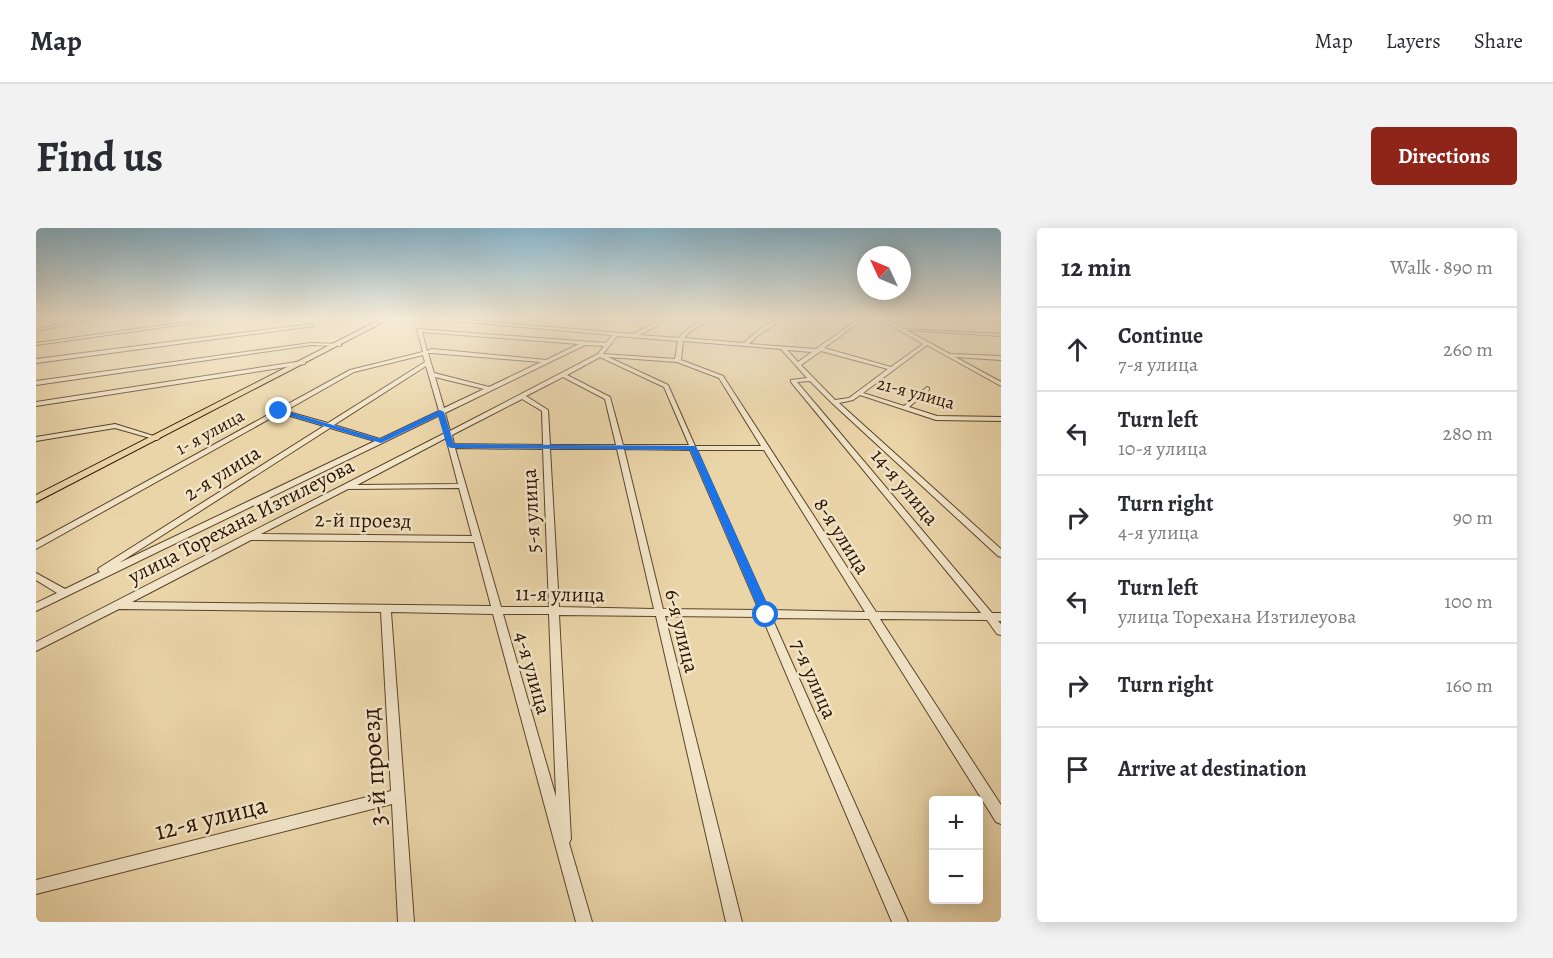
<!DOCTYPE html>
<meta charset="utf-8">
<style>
body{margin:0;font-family:Alegreya,serif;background:#f2f2f3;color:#2b2b33}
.controls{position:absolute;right:18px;bottom:18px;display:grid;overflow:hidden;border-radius:6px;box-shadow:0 3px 15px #0003}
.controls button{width:54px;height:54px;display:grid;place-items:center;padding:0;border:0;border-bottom:2px solid #e1e1e2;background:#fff;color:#2b2b33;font:30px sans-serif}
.compass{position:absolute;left:821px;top:18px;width:54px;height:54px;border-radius:50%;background:#fff;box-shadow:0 3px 15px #0003;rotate:314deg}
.stop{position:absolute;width:18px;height:18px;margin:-14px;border:4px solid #1a73e8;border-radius:50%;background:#fff}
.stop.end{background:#1a73e8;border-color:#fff;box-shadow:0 2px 6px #0008}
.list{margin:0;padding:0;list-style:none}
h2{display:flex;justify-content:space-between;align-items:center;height:78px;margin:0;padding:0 24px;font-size:26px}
h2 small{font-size:20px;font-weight:400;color:#7c7c81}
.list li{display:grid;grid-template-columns:39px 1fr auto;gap:18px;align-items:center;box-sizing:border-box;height:84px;padding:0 24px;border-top:2px solid #e1e1e2}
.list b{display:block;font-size:22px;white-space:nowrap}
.list p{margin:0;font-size:20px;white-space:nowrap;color:#7c7c81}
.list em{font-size:20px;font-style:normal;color:#7c7c81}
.icon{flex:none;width:33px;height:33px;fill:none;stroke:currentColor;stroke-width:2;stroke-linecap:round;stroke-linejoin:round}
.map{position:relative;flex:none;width:965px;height:694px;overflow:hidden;border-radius:6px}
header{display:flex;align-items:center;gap:36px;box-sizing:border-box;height:84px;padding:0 30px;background:#fff;border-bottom:2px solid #e1e1e2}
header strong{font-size:28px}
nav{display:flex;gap:33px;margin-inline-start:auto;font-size:21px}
.intro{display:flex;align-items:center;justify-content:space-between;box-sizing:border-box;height:144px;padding:0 36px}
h1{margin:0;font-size:42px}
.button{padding:15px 27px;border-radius:6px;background:#8f2418;color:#fff;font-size:21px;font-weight:700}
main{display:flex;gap:36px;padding:0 36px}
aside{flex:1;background:#fff;border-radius:6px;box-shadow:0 3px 15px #0003}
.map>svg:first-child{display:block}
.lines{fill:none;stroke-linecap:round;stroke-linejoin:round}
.minor-casing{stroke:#5b432b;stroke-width:2}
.major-casing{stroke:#2b1201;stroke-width:2}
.minor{fill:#f1e4c7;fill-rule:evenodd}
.major{fill:#ead5a9;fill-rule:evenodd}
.route{fill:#1a73e8}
.labels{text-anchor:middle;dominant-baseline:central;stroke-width:5;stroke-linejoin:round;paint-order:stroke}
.far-street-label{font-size:18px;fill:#2b1201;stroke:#f1e4c7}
.street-label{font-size:21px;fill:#2b1201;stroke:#f1e4c7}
.near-street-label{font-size:26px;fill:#2b1201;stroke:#f1e4c7}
</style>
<header>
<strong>Map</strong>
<nav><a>Map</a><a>Layers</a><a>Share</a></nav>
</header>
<div class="intro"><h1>Find us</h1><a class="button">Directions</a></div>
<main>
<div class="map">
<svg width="965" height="694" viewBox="0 0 965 694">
<rect width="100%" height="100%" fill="#ead5a9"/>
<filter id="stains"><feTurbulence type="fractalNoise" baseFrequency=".00333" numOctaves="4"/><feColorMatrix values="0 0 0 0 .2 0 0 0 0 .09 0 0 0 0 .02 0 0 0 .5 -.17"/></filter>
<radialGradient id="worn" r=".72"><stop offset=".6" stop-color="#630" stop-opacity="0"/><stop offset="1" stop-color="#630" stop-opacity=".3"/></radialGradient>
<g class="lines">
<g class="minor-casing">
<path id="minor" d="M53 90H63L0 103V101Z
M180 90H193L0 117V115Z
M385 90H406L597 106 620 94 621 90H625L624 96 603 107 643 110C650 100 665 90 677 90L655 103 648 110 708 115C716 107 736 90 748 90L720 109 713 116 780 121 824 90H829L788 120 855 139 887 116 842 90H848L867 101 965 106V108L870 102 914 126 965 128V132L919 129 965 154V158L891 117 827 165 868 178 891 159 893 160V162L873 179 901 188 965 189V193L900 192 824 167 817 172 803 175 965 321V329L962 328 796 175 774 153 761 154 956 385H965V393H962L965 396V407L961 406 951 392 844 391 965 577V596L960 594 833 391 736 390 872 694H856L726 389 629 388 706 694H690L620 388 523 387 535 611 533 615 556 694H540L457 386 355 384 378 694H362L356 576 0 666V652L355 563 345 384 83 381 0 423V414L409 205 404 187 0 383V375L21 365 0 352V345L29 361 64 344 62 342 63 340 288 198 244 185 0 321V314L314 142 387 124 381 101 570 115 576 107ZM386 104 543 116 510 132 396 121 391 123ZM581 108 642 113 639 131 567 126ZM647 113 745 121 771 150 755 152V154L945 385 840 384 687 148 645 132ZM549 117 568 118 562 126 414 203 409 185ZM751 122 776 124 762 134ZM785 123 852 141 813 170 799 172 765 137ZM392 125H396L505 134 453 159 398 145ZM387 127 389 134 292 195 249 183 318 144ZM564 129 628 159 653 217H587L574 169 531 147ZM572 129 641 134 683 150 725 218H659L632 157ZM390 138 403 183 344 211 298 197ZM399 149 448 161 408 180ZM527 149 569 171 580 217H514L512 182 490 168ZM486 171 506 183 507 217 418 216 416 207ZM294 200 339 213 83 335ZM410 210 422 256 321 257ZM419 220 507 221 513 379H465ZM514 221H581L618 381 523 379ZM588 221 654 222 723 382 627 381ZM661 222H728L829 384 733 382ZM423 260 436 308 225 306 312 261ZM215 312 438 314 455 378 96 374ZM467 386H513L520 569Z
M954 90H959L965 95V98Z
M275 96 277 98 0 135V131Z
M275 115 304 116 306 117 304 118 275 117 0 157V153Z
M267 133 269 134V136L0 178V174Z
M79 196 124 210 121 212 79 200 0 213V209Z"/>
</g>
<g class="major-casing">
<path id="major" d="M347 90H355L0 274V267Z"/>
</g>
<use href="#minor" class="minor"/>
<use href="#major" class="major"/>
</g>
<linearGradient id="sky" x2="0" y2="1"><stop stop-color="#88b6ce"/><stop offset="0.48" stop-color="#f6ecd8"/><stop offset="1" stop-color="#f6ecd8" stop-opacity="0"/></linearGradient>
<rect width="965" height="187" fill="url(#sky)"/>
<path class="route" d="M243 181 344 211 404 182 408 184 418 216 660 218 736 387 730 391 725 387 654 222 415 220 411 218 402 188 345 215 241 184Z"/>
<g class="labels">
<g class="far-street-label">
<text transform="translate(880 165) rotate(15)">21-я улица</text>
<text transform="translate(174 204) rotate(-29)">1- я улица</text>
</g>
<g class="street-label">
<text transform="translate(186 245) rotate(-32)">2-я улица</text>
<text transform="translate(869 259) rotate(50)">14-я улица</text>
<text transform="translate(495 283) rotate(-93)">5-я улица</text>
<text transform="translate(327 292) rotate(1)">2-й проезд</text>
<text transform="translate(205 293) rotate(-27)">улица Торехана Изтилеуова</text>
<text transform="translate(806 308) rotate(58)">8-я улица</text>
<text transform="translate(524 366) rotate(1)">11-я улица</text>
<text transform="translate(646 403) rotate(76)">6-я улица</text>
<text transform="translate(497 445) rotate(74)">4-я улица</text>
<text transform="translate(778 451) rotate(66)">7-я улица</text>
</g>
<g class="near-street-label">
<text transform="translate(338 539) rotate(-94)">3-й проезд</text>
<text transform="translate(175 590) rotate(-14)">12-я улица</text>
</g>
</g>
<rect width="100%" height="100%" filter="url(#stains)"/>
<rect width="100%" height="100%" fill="url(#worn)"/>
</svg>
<div class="controls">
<button>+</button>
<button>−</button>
</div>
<svg class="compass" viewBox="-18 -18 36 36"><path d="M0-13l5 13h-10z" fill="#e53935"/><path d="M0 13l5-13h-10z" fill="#7c7c81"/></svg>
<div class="stop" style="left:730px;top:387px"></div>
<div class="stop end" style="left:243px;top:183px"></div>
</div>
<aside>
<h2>12 min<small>Walk · 890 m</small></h2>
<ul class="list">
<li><svg class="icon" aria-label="ahead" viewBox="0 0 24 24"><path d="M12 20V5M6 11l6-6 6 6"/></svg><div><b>Continue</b><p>7-я улица</p></div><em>260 m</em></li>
<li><svg class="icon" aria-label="left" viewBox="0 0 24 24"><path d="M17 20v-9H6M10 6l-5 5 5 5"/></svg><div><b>Turn left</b><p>10-я улица</p></div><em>280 m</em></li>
<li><svg class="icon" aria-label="right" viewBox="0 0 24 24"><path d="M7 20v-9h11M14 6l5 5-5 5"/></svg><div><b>Turn right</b><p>4-я улица</p></div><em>90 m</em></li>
<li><svg class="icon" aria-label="left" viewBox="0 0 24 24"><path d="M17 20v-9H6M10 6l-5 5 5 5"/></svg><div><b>Turn left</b><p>улица Торехана Изтилеуова</p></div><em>100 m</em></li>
<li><svg class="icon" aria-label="right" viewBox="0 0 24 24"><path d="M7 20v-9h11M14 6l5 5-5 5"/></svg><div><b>Turn right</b></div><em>160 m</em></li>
<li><svg class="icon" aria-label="arrive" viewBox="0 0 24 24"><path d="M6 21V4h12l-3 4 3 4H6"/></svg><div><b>Arrive at destination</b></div></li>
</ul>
</aside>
</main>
